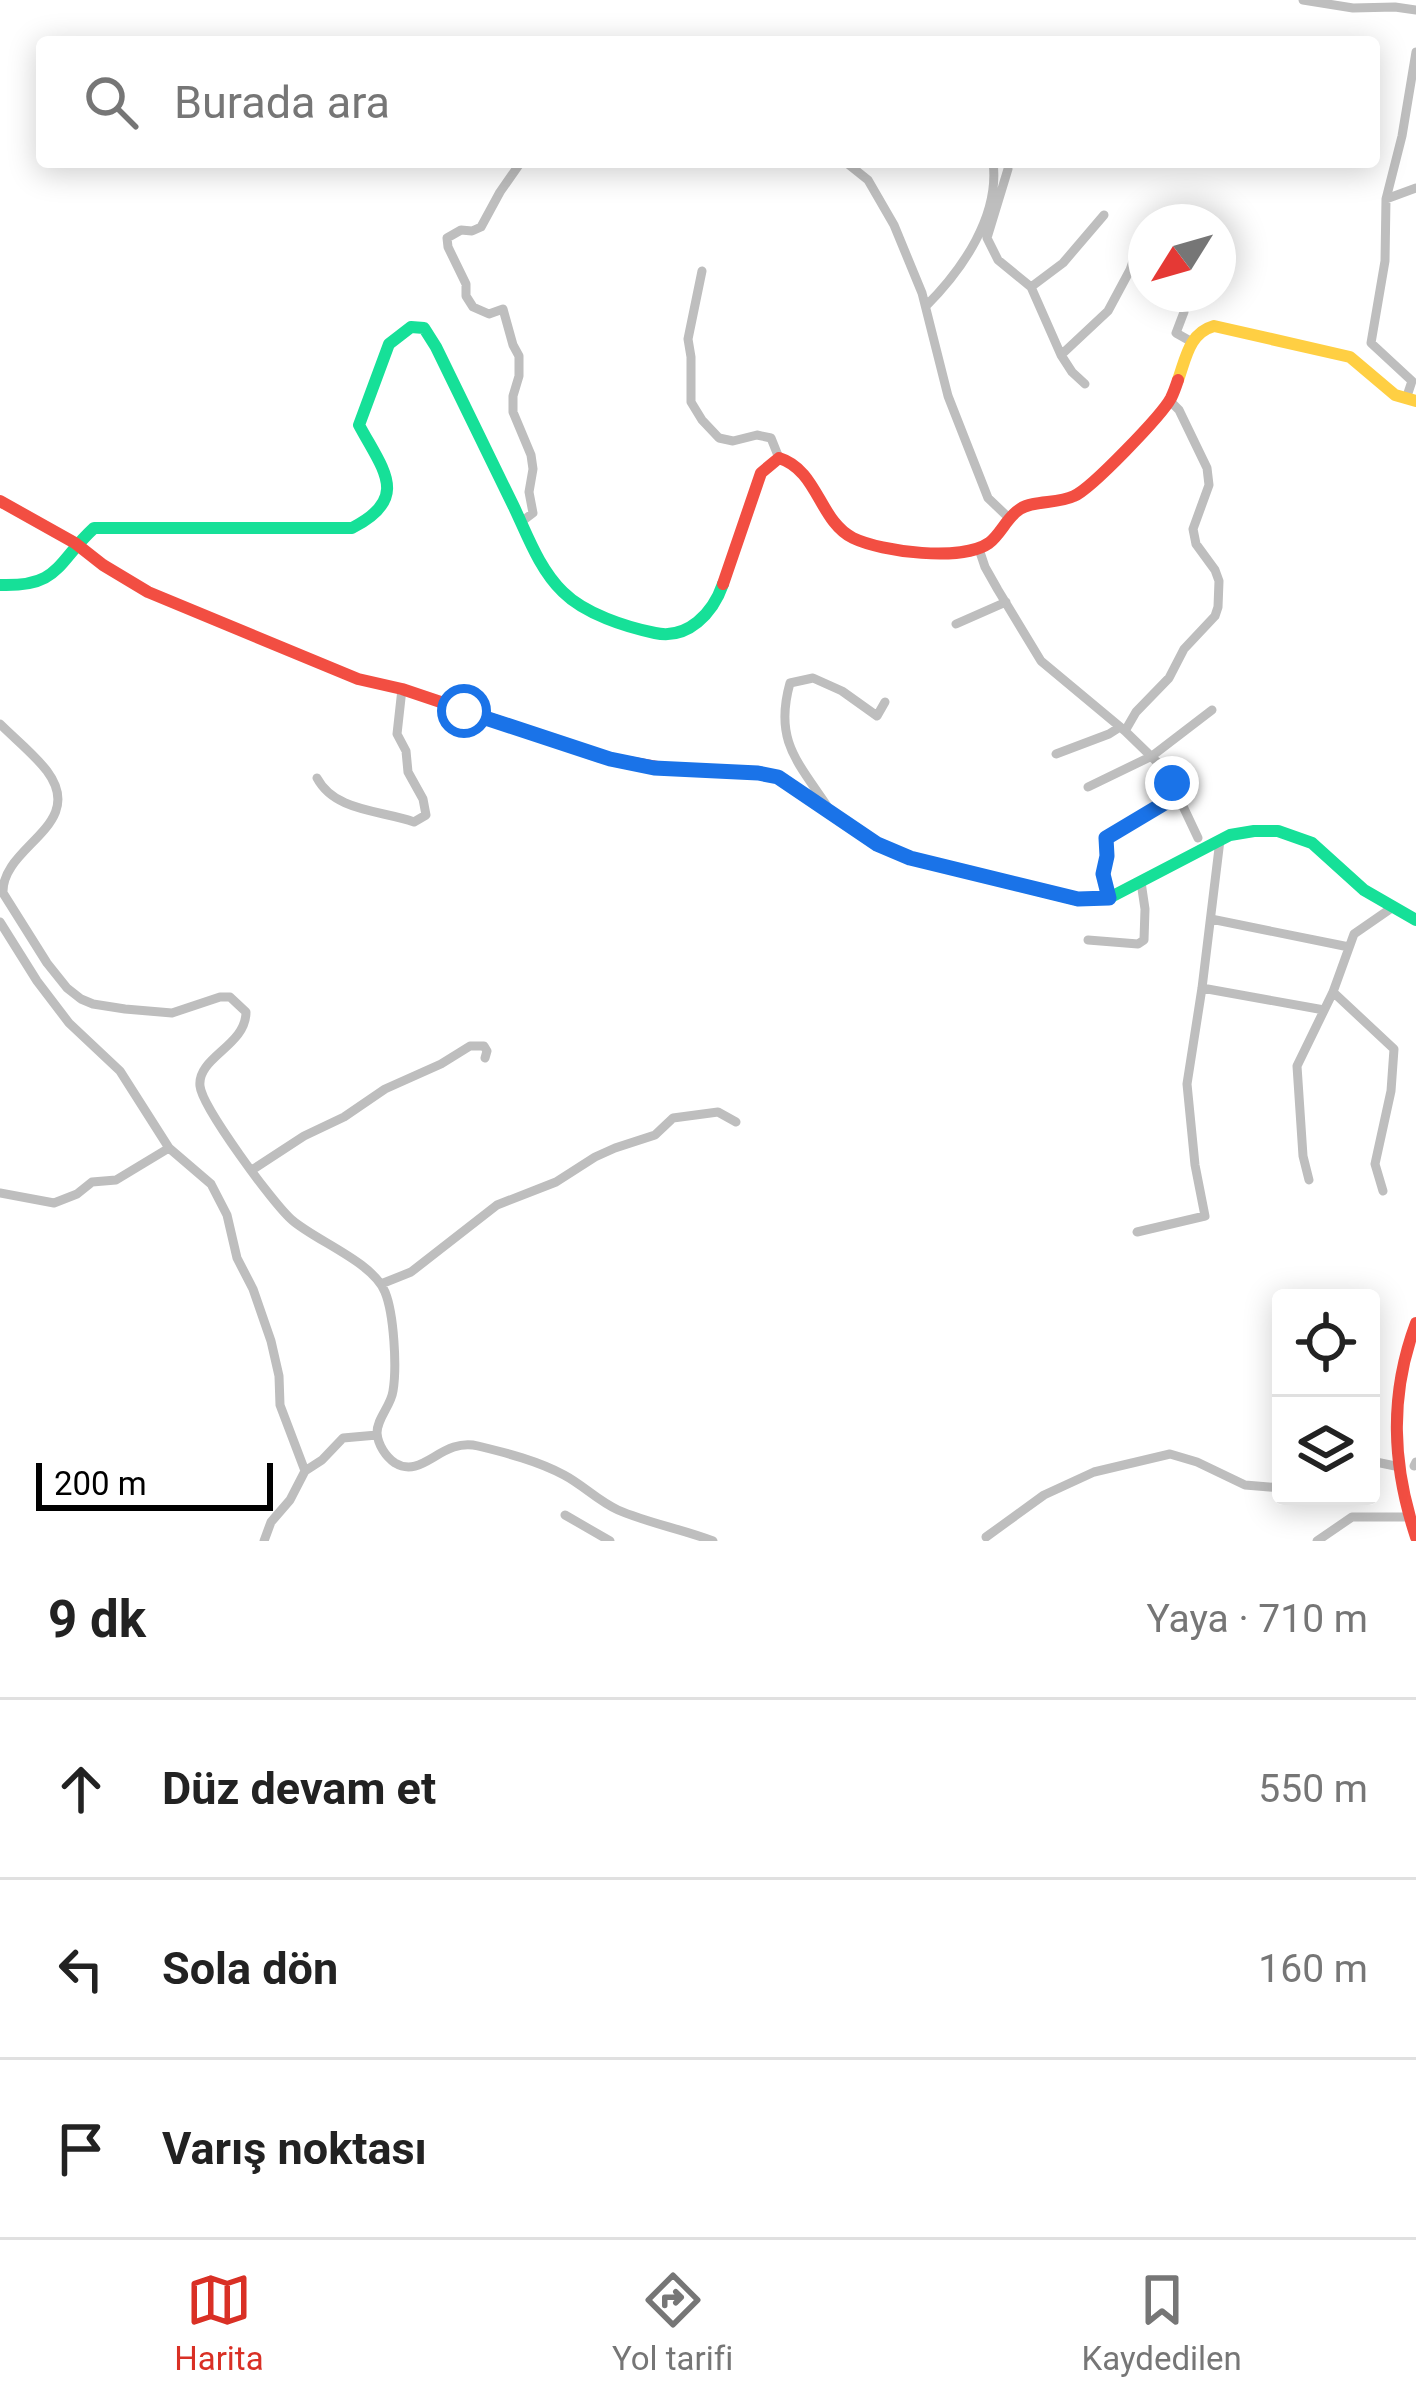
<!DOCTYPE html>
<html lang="tr">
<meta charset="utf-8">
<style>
body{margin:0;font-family:Roboto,sans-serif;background:#f2f2f2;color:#222}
.controls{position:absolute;right:36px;bottom:36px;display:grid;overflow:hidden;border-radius:12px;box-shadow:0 6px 30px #0003}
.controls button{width:108px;height:108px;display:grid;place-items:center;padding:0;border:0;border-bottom:3px solid #e0e0e0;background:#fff;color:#222;font:60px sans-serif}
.compass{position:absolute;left:1128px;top:204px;width:108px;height:108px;border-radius:50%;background:#fff;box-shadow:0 6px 30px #0003;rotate:233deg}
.scale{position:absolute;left:36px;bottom:30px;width:237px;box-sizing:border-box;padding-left:12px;border:6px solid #000;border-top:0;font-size:33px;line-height:42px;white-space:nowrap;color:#000;-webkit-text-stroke:9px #fff;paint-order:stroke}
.stop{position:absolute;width:36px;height:36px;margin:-27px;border:9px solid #1a73e8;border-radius:50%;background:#fff}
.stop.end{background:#1a73e8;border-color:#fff;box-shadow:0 3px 12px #0008}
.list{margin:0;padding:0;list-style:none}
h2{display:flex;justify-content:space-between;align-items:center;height:156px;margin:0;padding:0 48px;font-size:51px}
h2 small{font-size:39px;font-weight:400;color:#767676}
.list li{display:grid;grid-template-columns:78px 1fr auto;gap:36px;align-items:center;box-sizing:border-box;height:180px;padding:0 48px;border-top:3px solid #e0e0e0}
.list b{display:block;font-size:45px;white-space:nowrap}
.list em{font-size:39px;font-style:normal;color:#767676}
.icon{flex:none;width:66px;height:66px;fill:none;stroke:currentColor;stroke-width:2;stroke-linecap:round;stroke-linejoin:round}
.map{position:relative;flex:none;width:1416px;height:1541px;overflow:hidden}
.search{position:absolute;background:#fff;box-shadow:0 6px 30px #0003;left:36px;right:36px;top:36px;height:132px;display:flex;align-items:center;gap:30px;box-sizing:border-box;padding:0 42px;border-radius:12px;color:#767676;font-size:45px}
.sheet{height:696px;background:#fff}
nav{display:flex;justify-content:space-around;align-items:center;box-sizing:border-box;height:168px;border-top:3px solid #e0e0e0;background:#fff;font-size:33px;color:#767676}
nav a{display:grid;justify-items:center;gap:6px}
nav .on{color:#d93025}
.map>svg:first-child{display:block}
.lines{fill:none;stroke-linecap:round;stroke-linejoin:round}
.street{stroke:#bebebe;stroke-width:9}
.fast{stroke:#16e098;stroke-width:12}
.slow{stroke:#ffcf43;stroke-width:12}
.jam{stroke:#f24e42;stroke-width:12}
.route{stroke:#1a73e8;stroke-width:15}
</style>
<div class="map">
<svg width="1416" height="1541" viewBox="0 0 1416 1541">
<rect width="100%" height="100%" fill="#fff"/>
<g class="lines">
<path class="street" d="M1303 0 1353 8 1395 7 1416 10
M848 164 868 180 894 225 922 293 948 396 988 498 1010 519
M1008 169 987 238 998 260 1031 287
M1386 199 1416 188
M1104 215 1063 263 1031 287 1061 355 1108 311 1130 270 1142 235 1146 237
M702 271 688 339 691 357V402L702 420 719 438 733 441 757 435 771 438 779 458
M1182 294 1184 312 1176 333 1192 342
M926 306C962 270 1000 216 993 162
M1061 355 1072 372 1085 384
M1406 399 1412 381 1371 343 1385 261 1386 199 1402 136 1416 52
M521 522 533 513 529 492 533 469 531 455 513 412V396L519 376V356L513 345 503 309 489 314 473 307 466 296V284L448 247 447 238 461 230 472 231 481 227 500 192 521 162
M979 549 985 567 998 590 1041 661 1125 731 1158 763 1172 783 1198 838
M956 624 1006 602
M0 724C15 739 34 754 47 771 88 826 1 846 3 893L47 963 67 988 81 999 93 1004 125 1009 172 1013 220 997H230L246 1012C246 1046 197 1057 200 1086 202 1107 274 1205 292 1220 316 1241 373 1262 385 1292 394 1314 397 1367 393 1391 391 1406 377 1418 377 1433 378 1445 386 1457 395 1463 423 1480 441 1437 478 1446 507 1453 538 1461 564 1475 583 1485 598 1501 618 1510 648 1523 682 1529 713 1541
M1125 731 1136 712 1169 678 1184 649 1215 616 1218 607 1219 581 1215 570 1196 544 1193 529 1209 485 1207 468 1179 410 1170 401
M1056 754 1109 734 1120 727
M317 778C335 812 381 810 414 822L426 815 423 799 408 772 406 751 397 734 402 689
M1088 787 1152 756 1212 710
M827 806C797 761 774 740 790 683L813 678 842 691 877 716 885 702
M1109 898C1103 873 1108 862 1106 838L1178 795
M1211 919 1349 947
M0 922 37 981 69 1023 120 1071 169 1148 211 1184 227 1215 237 1258 253 1289 271 1341 279 1376 280 1405 305 1471
M1088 940 1138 944 1144 940 1145 909 1141 882
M1202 988 1324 1010
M1333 992 1394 1049 1391 1091 1375 1164 1383 1191
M252 1170 304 1136 344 1117 385 1089 441 1064 470 1046H484L487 1051 485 1058
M1309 1180 1303 1156 1297 1066 1333 992 1354 934 1393 907
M0 1193 54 1203 77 1194 92 1182 116 1180 169 1148
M1137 1232 1205 1216 1195 1165 1187 1084 1202 988 1220 840
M381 1284 411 1272 497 1205 556 1182 595 1157 615 1148 655 1135 673 1118 718 1112 736 1122
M1371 1461 1400 1467
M1414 1466 1416 1462
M565 1515 610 1541
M986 1537 1044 1495 1094 1472 1170 1454 1197 1462 1245 1485 1281 1488
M264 1541 271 1522 290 1500 305 1471 322 1460 343 1438 377 1435
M1317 1541 1352 1517H1409"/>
<path class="fast" d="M0 585C60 587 56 563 94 528H352C411 498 383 470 359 425L389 344 411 327 424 328 436 347C462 400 487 452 513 505 527 534 539 569 563 592 585 614 626 627 655 633 688 640 713 613 723 584
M663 768 758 773 779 777 877 844 909 858 1078 900 1109 898 1230 835 1254 831H1278L1312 843 1364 890 1416 920"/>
<path class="slow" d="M1178 380C1186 358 1189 333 1214 326L1350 357 1395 395 1416 401"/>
<path class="jam" d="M0 501 75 543 103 565 148 592 358 679 402 689 610 759 663 768
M723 584 761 473 779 458C818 470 819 521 853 538 882 552 962 562 989 543 1001 534 1007 517 1020 509 1034 500 1058 504 1074 496 1091 489 1162 415 1171 398 1174 392 1176 386 1178 380
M1416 1323C1389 1395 1392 1465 1416 1537"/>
</g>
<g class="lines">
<path class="route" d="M464 711 610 759 654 768 758 773 778 777 877 844 910 858 1078 899 1109 898 1103 874 1107 856 1106 838 1178 795 1172 783"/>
</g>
</svg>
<div class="controls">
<button><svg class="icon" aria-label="locate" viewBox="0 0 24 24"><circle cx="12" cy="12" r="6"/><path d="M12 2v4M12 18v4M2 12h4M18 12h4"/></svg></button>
<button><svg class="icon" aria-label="layers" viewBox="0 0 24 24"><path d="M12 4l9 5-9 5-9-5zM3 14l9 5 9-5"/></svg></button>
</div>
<svg class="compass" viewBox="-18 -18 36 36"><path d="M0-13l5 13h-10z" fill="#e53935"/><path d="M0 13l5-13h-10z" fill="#767676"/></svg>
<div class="scale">200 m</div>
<div class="stop" style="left:464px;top:711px"></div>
<div class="stop end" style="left:1172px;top:783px"></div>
<div class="search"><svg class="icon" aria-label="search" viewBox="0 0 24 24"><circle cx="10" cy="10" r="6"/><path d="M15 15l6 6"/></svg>Burada ara</div>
</div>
<section class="sheet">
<h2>9 dk<small>Yaya · 710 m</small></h2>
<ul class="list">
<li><svg class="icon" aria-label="ahead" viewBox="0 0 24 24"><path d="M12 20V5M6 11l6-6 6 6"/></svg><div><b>Düz devam et</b></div><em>550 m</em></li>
<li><svg class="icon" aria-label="left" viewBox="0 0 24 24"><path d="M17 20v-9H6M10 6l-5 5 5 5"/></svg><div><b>Sola dön</b></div><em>160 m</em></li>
<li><svg class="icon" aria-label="arrive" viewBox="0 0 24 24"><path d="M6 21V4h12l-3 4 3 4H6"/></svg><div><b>Varış noktası</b></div></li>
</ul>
</section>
<nav>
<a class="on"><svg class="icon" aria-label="map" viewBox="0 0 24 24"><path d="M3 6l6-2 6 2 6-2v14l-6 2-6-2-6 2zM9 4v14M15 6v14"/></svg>Harita</a>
<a><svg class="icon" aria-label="directions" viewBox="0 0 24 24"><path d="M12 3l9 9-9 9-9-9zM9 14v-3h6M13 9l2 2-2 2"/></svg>Yol tarifi</a>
<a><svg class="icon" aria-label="saved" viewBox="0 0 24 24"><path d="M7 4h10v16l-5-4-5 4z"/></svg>Kaydedilen</a>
</nav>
